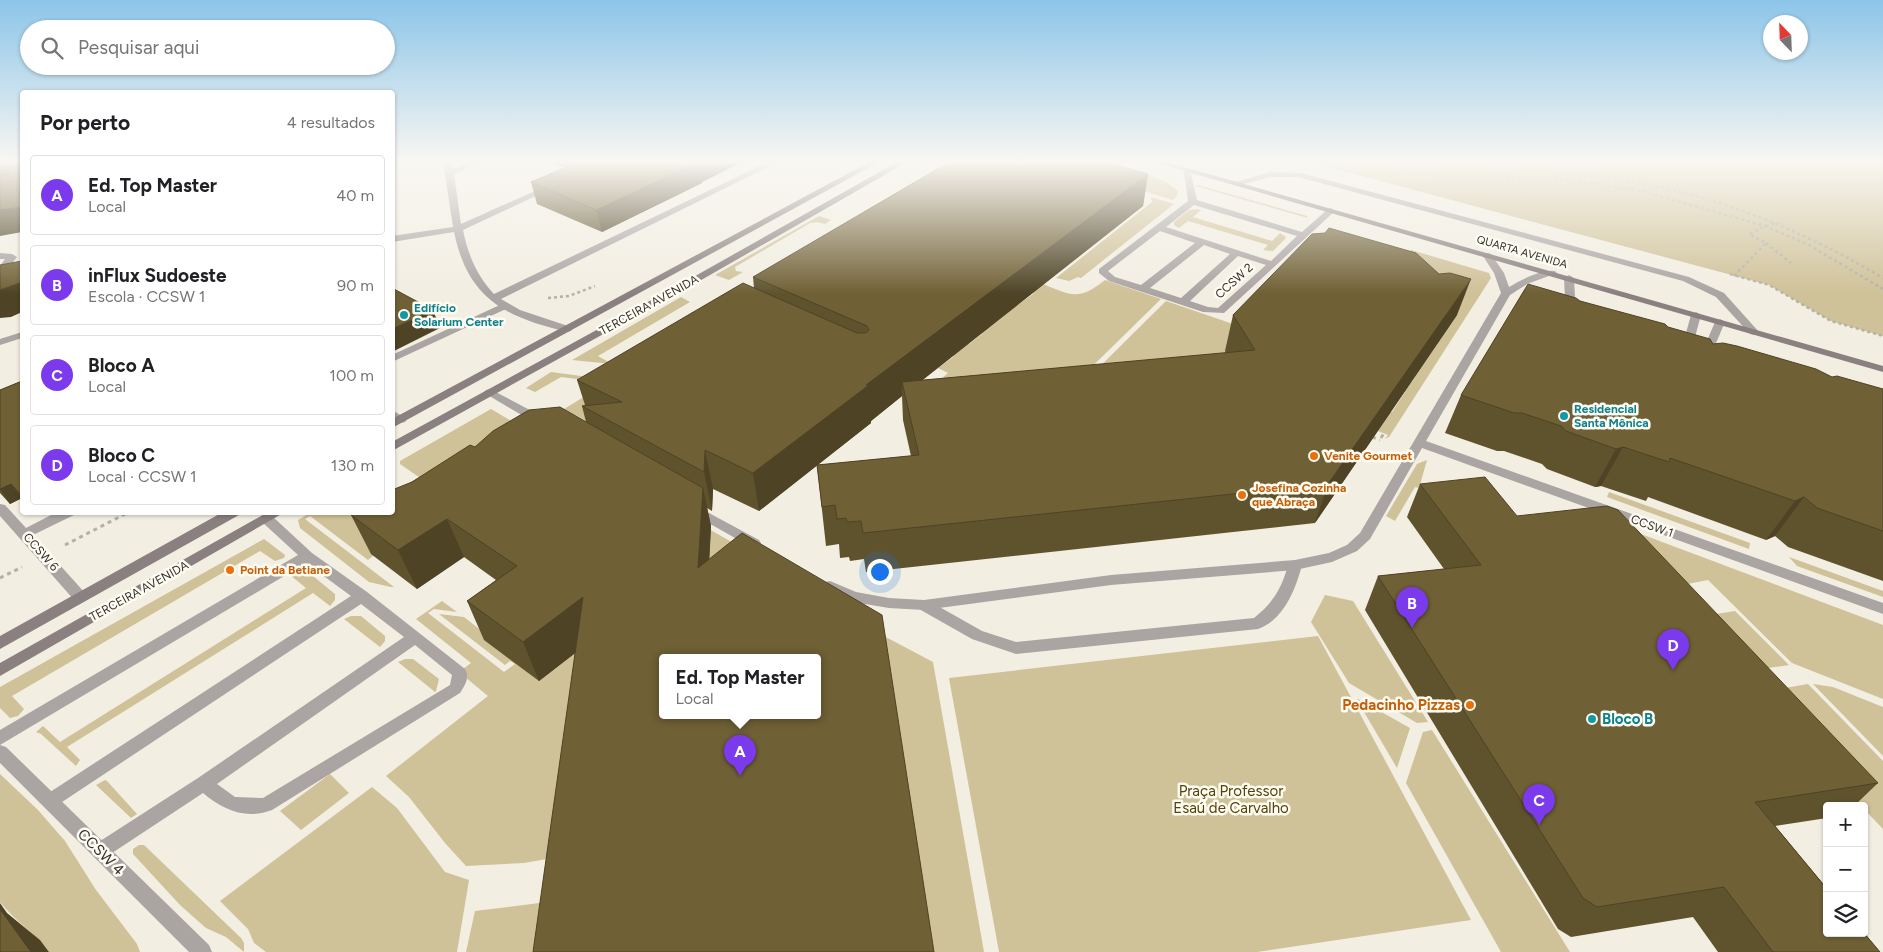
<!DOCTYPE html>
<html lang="pt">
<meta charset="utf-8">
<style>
body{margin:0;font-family:Figtree,sans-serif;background:#f2f2f2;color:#202124}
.controls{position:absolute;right:15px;bottom:15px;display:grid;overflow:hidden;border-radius:5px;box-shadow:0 1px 4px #0004}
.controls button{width:45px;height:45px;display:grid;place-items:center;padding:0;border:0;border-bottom:1px solid #e0e0e0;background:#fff;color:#202124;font:25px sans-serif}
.compass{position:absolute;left:1763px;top:15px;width:45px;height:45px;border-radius:50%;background:#fff;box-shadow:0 1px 4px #0004;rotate:337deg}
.you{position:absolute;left:879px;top:571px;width:18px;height:18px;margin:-12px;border:4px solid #fff;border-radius:50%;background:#1a73e8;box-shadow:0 0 0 8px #1a73e833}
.badge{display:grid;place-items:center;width:32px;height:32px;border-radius:50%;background:#7c3aed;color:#fff;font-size:16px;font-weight:700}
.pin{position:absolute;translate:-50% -41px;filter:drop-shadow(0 1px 2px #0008)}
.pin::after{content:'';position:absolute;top:26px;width:18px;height:15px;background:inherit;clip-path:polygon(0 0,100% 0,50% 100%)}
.popup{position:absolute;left:659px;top:654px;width:162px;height:65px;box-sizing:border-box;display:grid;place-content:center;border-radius:5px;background:#fff;filter:drop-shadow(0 1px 4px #0005);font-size:16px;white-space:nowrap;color:#757577}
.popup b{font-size:19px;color:#202124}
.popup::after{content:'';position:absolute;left:50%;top:100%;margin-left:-10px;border:10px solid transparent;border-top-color:#fff}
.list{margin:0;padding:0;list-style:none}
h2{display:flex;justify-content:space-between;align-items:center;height:65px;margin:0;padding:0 20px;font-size:21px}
h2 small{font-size:16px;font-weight:400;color:#757577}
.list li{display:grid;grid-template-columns:32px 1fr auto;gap:15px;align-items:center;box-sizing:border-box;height:80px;margin:0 10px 10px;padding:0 10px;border:1px solid #e0e0e0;border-radius:5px}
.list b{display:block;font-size:19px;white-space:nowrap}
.list p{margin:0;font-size:16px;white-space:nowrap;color:#757577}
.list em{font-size:16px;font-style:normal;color:#757577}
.icon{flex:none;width:28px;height:28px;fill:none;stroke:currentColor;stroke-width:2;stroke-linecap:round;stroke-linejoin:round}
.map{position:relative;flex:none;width:1883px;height:952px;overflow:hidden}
.search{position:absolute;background:#fff;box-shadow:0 1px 4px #0004;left:20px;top:20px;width:375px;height:55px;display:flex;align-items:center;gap:12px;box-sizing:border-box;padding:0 18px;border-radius:28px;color:#757577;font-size:19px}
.panel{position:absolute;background:#fff;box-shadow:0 1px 4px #0004;left:20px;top:90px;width:375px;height:425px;border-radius:5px}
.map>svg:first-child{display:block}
.green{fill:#cfc198}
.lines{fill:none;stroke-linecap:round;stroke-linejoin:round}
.path-far1{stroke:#b4b1a7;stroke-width:2.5;stroke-dasharray:3 3;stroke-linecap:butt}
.path{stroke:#b4b1a7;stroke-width:3;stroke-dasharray:4 4;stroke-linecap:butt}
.lane{fill:#aaa4a3;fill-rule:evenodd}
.street{fill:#aaa4a3;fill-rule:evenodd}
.secondary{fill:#89807f;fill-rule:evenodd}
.wall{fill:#5f532e}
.shaded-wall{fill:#4e4325}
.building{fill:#6f6035;stroke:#4e4325;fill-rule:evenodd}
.culture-dot{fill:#0f9aa8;stroke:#fefbf2;stroke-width:2}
.food-dot{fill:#e8710a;stroke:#fefbf2;stroke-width:2}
.labels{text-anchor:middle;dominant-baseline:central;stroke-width:5;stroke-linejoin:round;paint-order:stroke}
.far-street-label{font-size:11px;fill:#302e2a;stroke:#fefbf2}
.street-label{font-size:12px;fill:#302e2a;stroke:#fefbf2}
.culture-label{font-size:12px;font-weight:bold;fill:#0d838f;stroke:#fefbf2;text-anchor:start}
.food-label{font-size:12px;font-weight:bold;fill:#c56008;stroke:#fefbf2;text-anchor:start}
.near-food-label{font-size:15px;font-weight:bold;fill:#c56008;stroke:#fefbf2;text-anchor:end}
.near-culture-label{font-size:15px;font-weight:bold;fill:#0d838f;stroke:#fefbf2;text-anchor:start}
.near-park-label{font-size:15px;fill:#544307;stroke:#fefbf2}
.near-street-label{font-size:15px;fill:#302e2a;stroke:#fefbf2}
</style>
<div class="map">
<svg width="1883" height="952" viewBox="0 0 1883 952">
<rect width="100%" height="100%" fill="#f2eee2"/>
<path class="green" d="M1306 161H1883V336L1831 321 1769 285Z
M1148 174 1168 183 1178 191 1177 196 1173 200 1124 185 1140 181Z
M1198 185 1307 216 1308 218 1195 186Z
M1151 197 1174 204 1081 278 1078 277 1069 281 1056 278 1152 202Z
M1197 209 1201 210 1193 217 1272 241 1280 233 1286 237 1285 239 1273 251 1263 250 1268 245 1188 221 1179 228 1174 225V222L1189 210Z
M819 216 831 220 825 224 817 222 810 223 735 267 736 271 743 272 729 280 715 275Z
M1411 250 1489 273 1491 278 1389 437 1385 439 1388 435 1378 431 1375 436 1389 412H1392L1405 392 1403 390 1409 382H1412L1426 357 1429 356 1439 341 1434 275 1407 255Z
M1105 280 1161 299 1059 399 940 380 948 373 938 368 953 357 959 340 969 344 983 333 980 331 987 325 991 326 1004 316 995 312 1010 301 1019 304 1033 294 1038 282C1069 294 1077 303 1105 280Z
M681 297 690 302 598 356 612 364 572 360Z
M1166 301 1233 324 1226 353 1067 399Z
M551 372 589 377 585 380 561 377 535 392 526 388Z
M610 381 589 418 585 420 564 409Z
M491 409 545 441 429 484 400 464V461Z
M1427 460 1419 488 1415 487 1395 521 1386 516 1417 464Z
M1609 492 1750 543 1749 549 1607 497Z
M669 506 735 544 587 707 569 855 524 863 466 866 445 843 409 797 386 776 488 696 459 672 471 663 416 619 442 601 457 612 434 609 428 613 504 672 515 664 510 661 505 665 439 614 464 617 488 636Z
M392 512 373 556 368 560 310 516 305 519 394 587H391L369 582 300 528 298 520 310 513Z
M1601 519 1883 625V699L1792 663 1708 580 1682 585 1710 615 1735 611 1789 665 1742 672Z
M264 539 285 555 284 558 275 561 260 551 12 696 24 709 18 716 10 718 0 708V687Z
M1789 557 1883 591V597L1797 566Z
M301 572H308L335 594V600L330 606 313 593 67 747 80 760 76 766 41 734 36 732 43 726 60 742 306 588 290 575Z
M1325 595 1353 601 1428 722 1417 723 1349 683 1311 622Z
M827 606 933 662 984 952H929L884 654Z
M351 616H361L385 636V641L380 647 344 619Z
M1318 636 1471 920 1257 952H999L949 678Z
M405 659H413L439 679 436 691 435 692 398 662Z
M1808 684 1883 761V829L1864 809V806H1862L1756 693Z
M1813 684 1833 687 1883 707V756Z
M1358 699 1410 728 1397 768 1357 700Z
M1432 730 1570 952H1501L1406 783 1423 732Z
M0 774 38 810 65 841 96 890 137 944 140 952H49C35 933 15 921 0 902Z
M330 774 349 793 301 830 280 811Z
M105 780 107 781 137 814 131 818 96 785Z
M372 787 397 808 445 872 469 880 457 952H266L254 943 248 929 220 901Z
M139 845H144L241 938 244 943V952L226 937 206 928 198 921 180 905 133 854V849Z
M563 900 556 952H466L475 911Z"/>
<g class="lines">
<path class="path-far1" d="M1370 161 1401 170 1447 177 1553 178 1638 190 1765 226 1809 245 1883 289
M1453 161C1502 170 1551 169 1600 176 1701 190 1795 225 1883 278
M1766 243 1791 263
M1730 274 1769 285 1831 321 1883 336
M1734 276 1766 243 1749 234 1765 226 1779 223
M548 298 569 296 595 286"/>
<path class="path" d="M1372 437 1380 440
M1381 438 1384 433
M65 545 129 512
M0 578 22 567"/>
<path class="lane" d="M1183 167 1190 169 1197 200 1302 232 1328 209 1331 208 1335 211 1224 313 1203 312 1109 281 1099 273V269L1188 201ZM1194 205 1297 236 1271 261 1166 227ZM1160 231 1195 243 1141 285 1115 277 1108 271ZM1204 245 1230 254 1181 298 1150 288ZM1238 256 1266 265 1218 308 1208 307 1190 301Z
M1270 172 1301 173 1689 277 1724 293 1759 332 1754 335 1750 334 1716 297 1683 281 1298 177H1270L1236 186 1232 183Z
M1569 275 1574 278 1575 298 1582 311 1581 313H1573L1565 298 1564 278Z
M504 303 509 306 508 308 392 362V355Z
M1696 312 1701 315 1695 337 1677 343 1673 342 1672 340 1686 333 1691 315Z
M1720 319 1725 322 1710 357 1709 359H1701L1700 357 1715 322Z
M267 515 272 516 312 553 367 592 465 669C470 678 465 685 460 693L272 810C246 820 223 810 203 793L106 857 100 859 94 857 91 851 94 845 198 778 404 637 361 604 56 806 50 809 44 806 42 801 44 796 351 596 306 563 0 745V730L298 555 262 522 260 519 262 516ZM415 645 452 675 450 685 263 798 235 797 217 784Z
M1295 560 1300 562 1302 565C1296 588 1284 620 1258 629L1016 654 972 639 919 609 917 605 919 601 924 600 929 601 982 631 1016 642 1254 618C1273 603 1282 588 1288 565L1290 562Z"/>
<path class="street" d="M443 161H451L453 169 472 161H483L454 174 461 224 546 186 553 188 463 230C468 255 477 276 494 294L770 161H780L501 299 520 310 571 327 572 329 571 331 567 332C505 317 468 299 454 232L392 242V236L453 227Z
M0 253 12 254 17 257 3 275 0 276V266L5 259H0Z
M1488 253 1491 254 1504 273 1509 287C1521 280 1541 269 1555 271L1557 273 1527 284 1510 295 1426 441 1883 603V614L1422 448 1370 539 1357 551 1332 562 1295 570 1111 585 924 610 889 608 853 602 825 590 823 586 825 582 830 581 856 592 889 598 924 600 1111 575 1295 560 1329 553 1347 545 1360 533 1501 293 1494 273 1483 256Z
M22 332V338L0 345V339Z
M490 389 543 417 545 420 539 424 535 423 486 394 484 392 486 390Z
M392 410 407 419 405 422 401 423 392 419Z
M0 504 5 505 26 528 57 512H75L74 515 33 535 85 593 87 597 85 601 80 602 75 601 0 516Z
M696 506 759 540 761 543 759 546H749L691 513 690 510 691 507Z
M0 745 6 747 209 945 212 952H189L0 763Z"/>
<path class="secondary" d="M871 161H881L392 428V419Z
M899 161H909L703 279 392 451V442L697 275Z
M1150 161H1163L1883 366V372Z
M223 512H240L239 515 0 649V636Z
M268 512H285L0 676V663Z"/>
</g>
<path class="wall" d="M0 161H22L0 236Z
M547 161H744L702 182V183L602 232 537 204 531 182 565 168Z
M1148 174 1143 206 922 380 1226 353 1225 351 1233 315H1457L1315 523 866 572 864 559 850 561 849 557 840 558 839 544 826 546 817 465 911 456 903 420 902 396 871 421V423L759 511 713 489 712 511 707 508 711 526 709 559 882 615 575 653 539 681 484 640 467 601 496 580 464 557 417 589 371 554 351 515 475 447 586 422 582 406 585 405 577 380 754 288 753 277Z
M1580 301 1668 327 1713 344 1832 377 1883 389V581L1788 547 1775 536 1766 540 1648 497 1646 501 1601 486 1595 487 1547 469 1542 464 1504 451H1497L1445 433 1461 395Z
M22 381V499V498L10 504 0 493V390Z
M1420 484 1517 516 1878 783 1854 806H1827V818L1775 826 1880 952H1718L1693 917 1571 937 1558 929 1365 610 1378 576 1444 569 1407 517Z"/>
<path class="shaded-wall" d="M572 161H582L575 172Z
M698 161H744L702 182V183L602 232 596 210Z
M1148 174 1143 206 905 394 902 382V396L871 421V423L759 511 753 473 866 385Z
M22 207V232L0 236V210Z
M1471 279 1457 315 1315 523 1328 484Z
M22 282V312L11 317 0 318V290Z
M433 310 440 328 392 352V329Z
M1623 447 1601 486 1595 487 1616 449Z
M705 450 713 489 712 511 704 472Z
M11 484 22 498 10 504 0 489Z
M703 488 711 526 707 607 698 568Z
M1804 497 1775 536 1766 540 1795 501Z
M447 519 464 557 417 589 398 550Z
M583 597 596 637 539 681 523 642Z
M0 903 7 913 40 940 49 952H31L0 918Z"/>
<path class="building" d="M0 161H22V207L0 210V176L8 175 10 173 8 166 0 167Z
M581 161H698H697L699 162 596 210 531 182Z
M951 161H1103L1148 174 866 385H869L753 473 705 450 704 472 582 406 622 402 577 380 743 283 857 333H866L869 330 867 326 753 277Z
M1329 228 1416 253 1439 274 1450 273 1471 279 1328 484 863 533 861 521 847 522 846 518 837 519 835 505 822 507 817 465 919 455 902 382 1255 350 1233 315 1312 234 1325 233Z
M22 261V282L0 290V265Z
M1528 284 1576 298 1580 301 1665 324 1668 327 1710 339 1713 344 1723 343 1737 346 1816 369 1832 377 1837 376 1883 389V531L1817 508 1804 497 1795 501 1670 458 1669 462 1623 447 1616 449 1566 431 1561 426 1522 413H1514L1461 395Z
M392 288 433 310 392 329Z
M22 381V496L11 484 0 489V390Z
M560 407 703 488 698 568 742 533 882 615 934 952H533L583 597 523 642 467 601 517 566 447 519 398 550 351 515 356 512H392V490L412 482 470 445 475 447 493 431 529 410ZM662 657H818V715H662Z
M1485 477 1517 516 1607 506 1618 510 1878 783 1755 802 1827 889V933H1864L1880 952H1773L1724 887 1597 907 1583 898 1378 576 1481 565 1420 484Z
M0 909 31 952H0Z"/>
<linearGradient id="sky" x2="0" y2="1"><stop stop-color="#8cc5e9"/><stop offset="0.55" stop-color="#f9f7f2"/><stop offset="1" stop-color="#f9f7f2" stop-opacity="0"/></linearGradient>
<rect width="1883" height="294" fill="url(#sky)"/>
<g class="culture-dot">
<circle cx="404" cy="315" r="5"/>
<circle cx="1564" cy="416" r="5"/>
<circle cx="1592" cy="719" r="5"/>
</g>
<g class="food-dot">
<circle cx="1314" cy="456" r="5"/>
<circle cx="1242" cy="495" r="5"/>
<circle cx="230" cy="570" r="5"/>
<circle cx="1470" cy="705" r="5"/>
</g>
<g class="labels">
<g class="far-street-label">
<text transform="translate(1522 252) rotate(16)">QUARTA AVENIDA</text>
</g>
<g class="street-label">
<text transform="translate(1234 281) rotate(-42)">CCSW 2</text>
<text transform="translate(649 305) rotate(-29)">TERCEIRA AVENIDA</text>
<text transform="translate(1652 526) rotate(20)">CCSW 1</text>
<text transform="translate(41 552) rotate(48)">CCSW 6</text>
<text transform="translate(139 591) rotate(-29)">TERCEIRA AVENIDA</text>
</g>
<g class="culture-label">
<text x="414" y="308">Edifício<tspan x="414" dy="14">Solarium Center</tspan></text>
<text x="1574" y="409">Residencial<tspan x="1574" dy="14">Santa Mônica</tspan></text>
</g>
<g class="food-label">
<text x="1324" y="456">Venite Gourmet</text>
<text x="1252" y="488">Josefina Cozinha<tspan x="1252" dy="14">que Abraça</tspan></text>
<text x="240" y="570">Point da Betiane</text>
</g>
<g class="near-food-label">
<text x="1460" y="705">Pedacinho Pizzas</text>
</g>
<g class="near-culture-label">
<text x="1602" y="719">Bloco B</text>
</g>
<g class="near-park-label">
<text x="1231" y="791">Praça Professor<tspan x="1231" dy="17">Esaú de Carvalho</tspan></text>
</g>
<g class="near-street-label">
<text transform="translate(101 852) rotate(45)">CCSW 4</text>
</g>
</g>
</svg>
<div class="controls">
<button>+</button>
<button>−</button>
<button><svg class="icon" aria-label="layers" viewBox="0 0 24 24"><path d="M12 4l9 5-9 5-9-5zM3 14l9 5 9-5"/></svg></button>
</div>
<svg class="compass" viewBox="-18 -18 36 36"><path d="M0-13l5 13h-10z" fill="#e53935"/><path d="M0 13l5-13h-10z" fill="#757577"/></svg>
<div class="you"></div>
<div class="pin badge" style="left:740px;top:776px">A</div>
<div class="popup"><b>Ed. Top Master</b>Local</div>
<div class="pin badge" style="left:1412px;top:628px">B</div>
<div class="pin badge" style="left:1539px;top:825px">C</div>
<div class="pin badge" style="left:1673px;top:670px">D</div>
<div class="search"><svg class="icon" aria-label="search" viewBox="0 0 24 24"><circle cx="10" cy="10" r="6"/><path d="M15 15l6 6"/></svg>Pesquisar aqui</div>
<section class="panel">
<h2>Por perto<small>4 resultados</small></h2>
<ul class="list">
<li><span class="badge">A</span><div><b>Ed. Top Master</b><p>Local</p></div><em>40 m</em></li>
<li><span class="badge">B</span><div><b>inFlux Sudoeste</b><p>Escola · CCSW 1</p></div><em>90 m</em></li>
<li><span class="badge">C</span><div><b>Bloco A</b><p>Local</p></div><em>100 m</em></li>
<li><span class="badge">D</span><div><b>Bloco C</b><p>Local · CCSW 1</p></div><em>130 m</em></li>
</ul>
</section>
</div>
